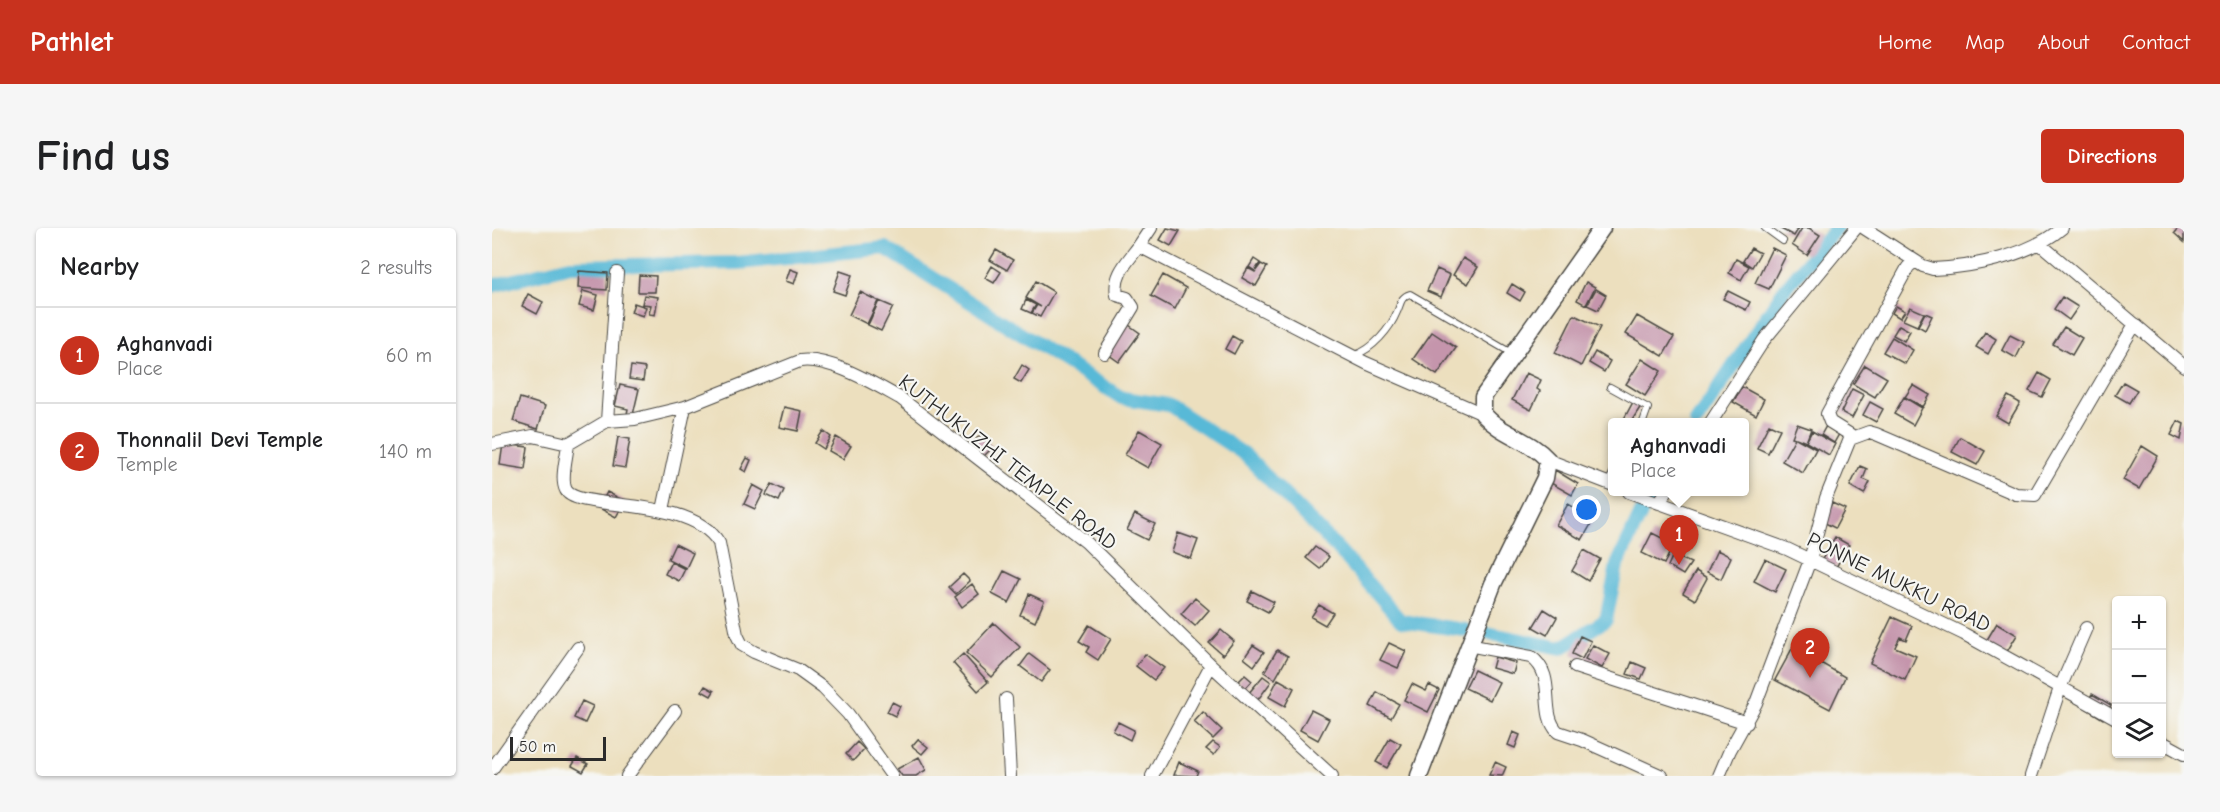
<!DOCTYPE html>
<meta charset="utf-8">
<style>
body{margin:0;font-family:"Comic Neue",sans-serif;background:#f6f6f6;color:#202124}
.controls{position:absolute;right:18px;bottom:18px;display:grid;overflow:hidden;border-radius:6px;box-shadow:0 2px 4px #0004}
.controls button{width:54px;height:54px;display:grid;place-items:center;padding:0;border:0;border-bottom:2px solid #e0e0e0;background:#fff;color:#202124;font:30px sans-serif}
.scale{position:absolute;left:18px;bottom:15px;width:96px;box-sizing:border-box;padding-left:6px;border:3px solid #2b2b2b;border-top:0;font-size:16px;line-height:21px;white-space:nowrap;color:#2b2b2b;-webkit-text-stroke:4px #f6f6f2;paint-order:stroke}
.you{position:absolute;left:1095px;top:282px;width:21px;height:21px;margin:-15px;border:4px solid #fff;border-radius:50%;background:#1a73e8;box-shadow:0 0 0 9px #1a73e833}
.badge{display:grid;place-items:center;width:39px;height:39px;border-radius:50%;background:#c8321e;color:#fff;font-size:20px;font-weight:700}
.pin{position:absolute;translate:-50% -50px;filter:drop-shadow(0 2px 3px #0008)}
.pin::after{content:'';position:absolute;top:32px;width:21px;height:18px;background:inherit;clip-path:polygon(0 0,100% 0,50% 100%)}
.popup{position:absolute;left:1116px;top:190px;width:141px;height:78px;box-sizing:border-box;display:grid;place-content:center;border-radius:6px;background:#fff;filter:drop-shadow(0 2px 4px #0005);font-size:20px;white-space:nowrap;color:#757577}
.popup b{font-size:22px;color:#202124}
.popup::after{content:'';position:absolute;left:50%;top:100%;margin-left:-12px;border:12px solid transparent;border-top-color:#fff}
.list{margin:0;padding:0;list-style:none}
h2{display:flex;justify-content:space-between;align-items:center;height:78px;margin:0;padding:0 24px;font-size:26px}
h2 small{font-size:20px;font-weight:400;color:#757577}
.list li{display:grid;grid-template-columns:39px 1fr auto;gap:18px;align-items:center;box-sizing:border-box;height:96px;padding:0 24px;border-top:2px solid #e0e0e0}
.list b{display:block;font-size:22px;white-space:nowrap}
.list p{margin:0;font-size:20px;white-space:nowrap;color:#757577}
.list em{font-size:20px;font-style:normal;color:#757577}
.icon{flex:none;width:33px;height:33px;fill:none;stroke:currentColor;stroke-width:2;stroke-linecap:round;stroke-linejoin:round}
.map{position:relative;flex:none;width:1692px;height:548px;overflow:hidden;border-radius:6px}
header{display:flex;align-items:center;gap:36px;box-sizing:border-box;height:84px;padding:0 30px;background:#c8321e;color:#fff}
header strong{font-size:28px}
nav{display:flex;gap:33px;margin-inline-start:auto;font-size:21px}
.intro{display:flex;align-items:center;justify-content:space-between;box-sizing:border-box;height:144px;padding:0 36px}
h1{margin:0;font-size:42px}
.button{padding:15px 27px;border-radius:6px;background:#c8321e;color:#fff;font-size:21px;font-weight:700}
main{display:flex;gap:36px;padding:0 36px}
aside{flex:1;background:#fff;border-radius:6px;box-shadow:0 2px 4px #0004}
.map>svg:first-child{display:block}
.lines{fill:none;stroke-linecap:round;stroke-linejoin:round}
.canal{stroke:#58b9d7;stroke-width:14}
.building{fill:#c595ac}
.service-casing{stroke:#484641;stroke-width:8}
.minor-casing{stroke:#484641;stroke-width:14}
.secondary-casing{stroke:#484641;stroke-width:19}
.service{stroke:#fff;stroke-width:6}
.minor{stroke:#fff;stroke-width:12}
.secondary{stroke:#fff;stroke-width:16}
.labels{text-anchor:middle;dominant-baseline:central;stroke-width:4.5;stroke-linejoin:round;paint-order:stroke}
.street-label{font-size:21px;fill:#2b2b2b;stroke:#f6f6f2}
</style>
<header>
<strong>Pathlet</strong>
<nav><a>Home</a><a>Map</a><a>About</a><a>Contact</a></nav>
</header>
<div class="intro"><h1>Find us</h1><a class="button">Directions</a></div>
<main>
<aside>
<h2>Nearby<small>2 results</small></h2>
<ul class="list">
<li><span class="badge">1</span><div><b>Aghanvadi</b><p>Place</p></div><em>60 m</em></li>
<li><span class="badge">2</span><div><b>Thonnalil Devi Temple</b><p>Temple</p></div><em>140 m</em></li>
</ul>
</aside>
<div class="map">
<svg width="1692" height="548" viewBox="0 0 1692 548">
<rect width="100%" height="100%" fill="#f6f6f2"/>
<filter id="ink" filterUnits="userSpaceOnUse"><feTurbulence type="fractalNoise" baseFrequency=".0167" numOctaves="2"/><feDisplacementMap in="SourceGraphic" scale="12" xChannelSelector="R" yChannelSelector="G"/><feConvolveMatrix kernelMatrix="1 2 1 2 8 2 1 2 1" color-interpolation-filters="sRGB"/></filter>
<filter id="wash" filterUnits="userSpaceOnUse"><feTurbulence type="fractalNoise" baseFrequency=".008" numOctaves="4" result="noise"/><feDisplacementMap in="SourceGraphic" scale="24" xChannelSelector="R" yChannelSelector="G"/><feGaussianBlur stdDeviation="1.35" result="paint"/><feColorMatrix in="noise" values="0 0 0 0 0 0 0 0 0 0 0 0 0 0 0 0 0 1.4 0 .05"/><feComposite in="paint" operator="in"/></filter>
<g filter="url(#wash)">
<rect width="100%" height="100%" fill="#ecdfbe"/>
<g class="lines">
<path class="canal" d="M0 58 78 38 246 35 393 20 630 170 677 177 752 226 848 323 909 393 973 402
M1204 194 1292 62 1344 0
M990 404 1069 420 1114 392 1125 337 1159 264"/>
</g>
<g id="blocks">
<path class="building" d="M675 0 688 3 679 18 668 12Z
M1287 0H1307L1302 8Z
M1310 0H1317L1328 7 1315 27 1300 17Z
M1686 0H1692V14L1682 5Z
M1259 20 1268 25 1260 39 1251 33Z
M1280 20 1294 27 1277 61 1263 55Z
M504 22 521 32 515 42 498 32Z
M971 30 986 39 976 56 961 47Z
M762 31 768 35 763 43 757 39Z
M1244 31 1257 38 1249 52 1237 45Z
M769 36 775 39 764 58 750 50 756 40 763 44Z
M500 38 509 44 502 55 493 50Z
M298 41 306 44 302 56 294 53Z
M945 41 958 47 949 69 935 63Z
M87 43 116 45 115 62 86 60Z
M348 43 360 47 353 67 341 63Z
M147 47 164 48 163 64H146Z
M671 47 694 60 683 81 659 68Z
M544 53 562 64 548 89 540 85 545 77 549 79 534 70Z
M1094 54 1103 59 1094 77 1085 72Z
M1020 56 1033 64 1028 73 1015 65Z
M1104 61 1114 67 1106 82 1095 77Z
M91 63 106 67 102 82 87 78Z
M1236 63 1258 74 1254 82 1231 71Z
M368 64 386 73 375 96 357 87Z
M36 66 51 74 45 86 30 78Z
M152 67 166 69 163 87 157 86 159 77 150 76Z
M1570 69 1586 79 1577 92 1562 81Z
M534 72 544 77 539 85 530 81Z
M387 73 401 79 389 103 376 97Z
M142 75 154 79 151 88 139 84Z
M1404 78 1413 83 1408 90 1400 85Z
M1418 79 1432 85 1425 98 1411 92Z
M1433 85 1440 88 1433 102 1426 98Z
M1082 87 1108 99 1089 138 1063 125Z
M1145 88 1182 109 1171 128 1134 106Z
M634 95 648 105 627 134 613 124Z
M1407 97 1418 103 1412 113 1401 107Z
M1572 99 1590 110 1580 127 1561 116Z
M940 104 964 120 945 147 921 131Z
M1493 104 1504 111 1496 126 1484 119Z
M1518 107 1532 114 1524 130 1510 122Z
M740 108 749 113 742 126 733 121Z
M1400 109 1421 122 1413 136 1391 124Z
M1103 124 1118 133 1112 144 1097 135Z
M1150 131 1169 143 1153 168 1134 156Z
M530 137 537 142 529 155 522 151Z
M1373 137 1395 150 1383 169 1361 156Z
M139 138 153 140 151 153 137 151Z
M1034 145 1049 152 1045 161 1048 163 1039 182 1020 172Z
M1547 145 1559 152 1550 169 1537 163Z
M1631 154 1645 162 1637 175 1623 167Z
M128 157 147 161 141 187 135 186 136 181 123 178Z
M1421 157 1438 167 1431 179 1413 169Z
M1250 159 1272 171 1264 187 1241 174Z
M1360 161 1372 167 1360 190 1349 184Z
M1516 168 1528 175 1516 195 1504 188Z
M1412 169 1430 180 1421 197 1402 186Z
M28 170 53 178 46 201 21 193Z
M1141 174 1149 178 1139 194 1132 191Z
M1378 174 1391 181 1384 194 1371 187Z
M292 179 310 183 306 203 287 199Z
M1686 193 1692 196 1689 212 1679 207Z
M1277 196 1288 201 1276 225 1265 220Z
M1305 196 1319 201 1314 214 1304 210 1324 221 1311 245 1290 233 1303 210 1300 209Z
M1334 198 1347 206 1342 215 1329 207Z
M647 202 670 215 656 240 633 227Z
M331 203 339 209 332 221 323 215Z
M1320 203 1343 216 1337 227 1314 214Z
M488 207 501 219 492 228 479 217Z
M126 209 138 211 133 240 121 238Z
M344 209 359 218 351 231 337 223Z
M1468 209 1493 223 1485 237 1460 224Z
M11 216 36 219 33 241 8 237Z
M1650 218 1666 228 1647 261 1631 252Z
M255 230 259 232 254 244 249 241Z
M1368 238 1375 241 1371 251 1378 254 1372 266 1358 258Z
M1063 242 1086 256 1080 267 1057 254Z
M280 256 292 262 287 273 274 267Z
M261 257 272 263 263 281 252 276Z
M115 264 133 273 124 289 107 280Z
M1340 275 1353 281 1343 300 1331 294Z
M1076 276 1102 291 1090 312 1064 297Z
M643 286 663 296 655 312 635 302Z
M686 305 706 312 699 331 680 324Z
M1160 305 1182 316 1172 336 1150 325Z
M1343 309 1357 317 1343 341 1329 333Z
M183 316 201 325 194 340 176 331Z
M823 319 837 329 828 341 814 330Z
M1092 322 1108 331 1096 353 1080 343Z
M1225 322 1239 329 1229 351 1215 344Z
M1181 327 1199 335 1191 347 1176 338Z
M1273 331 1294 341 1283 364 1262 353Z
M179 334 193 341 187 353 173 346Z
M512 343 529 351 517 375 500 366Z
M1204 343 1215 350 1203 372 1191 365Z
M471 346 478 353 464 366 457 359Z
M480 356 487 366 470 379 463 369Z
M760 363 782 374 776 384 755 373Z
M537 366 552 373 543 394 528 387Z
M703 370 717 382 703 398 689 386Z
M827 377 841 385 833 397 819 389Z
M1052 381 1065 389 1055 407 1041 399Z
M1400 389 1420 398 1414 412 1408 409 1403 419 1424 428 1413 452 1378 435Z
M502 395 528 419 500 449 474 425Z
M1505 395 1525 407 1513 427 1493 415Z
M597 397 619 411 606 432 594 424 597 419 587 413Z
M729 402 742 413 731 427 717 415Z
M1088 408 1099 413 1090 431 1080 426Z
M897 415 914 423 906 440 888 432Z
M761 417 772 424 762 438 752 430Z
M1101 417 1118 426 1110 440 1093 431Z
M1301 419 1353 449 1338 481 1283 452Z
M785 422 796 428 783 451 772 444Z
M471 426 496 454 486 463 461 435Z
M537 426 558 442 549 454 528 438Z
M653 426 672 440 662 452 644 438Z
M1003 429 1024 435 1021 446 1000 440Z
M1140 434 1154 440 1149 451 1135 446Z
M982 442 1007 454 998 472 973 460Z
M753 447 760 453 753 461 746 454Z
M771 448 779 454 765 473 756 466Z
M786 451 802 460 793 478 777 469Z
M920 456 934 463 937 457 947 462 936 484 912 472Z
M213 458 222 463 219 468 210 463Z
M885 464 907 476 899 490 878 478Z
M1600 466 1619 477 1611 491 1592 479Z
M90 473 101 478 93 495 82 490Z
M400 474 408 478 403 488 395 484Z
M819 482 837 491 826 512 808 502Z
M711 484 730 502 721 511 702 494Z
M626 494 642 502 638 512 621 503Z
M1021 504 1028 507 1023 520 1016 517Z
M898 510 909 516 895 540 884 534Z
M426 511 436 519 430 526 420 518Z
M365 514 372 521 361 533 354 526Z
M721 514 728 519 722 527 714 521Z
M427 529 434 542 424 548H410L405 541Z
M85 530 96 536 91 544 80 538Z
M687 534 706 543 704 548 682 547Z
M1003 534 1014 539 1010 548 997 547Z"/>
</g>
</g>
<g filter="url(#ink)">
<use href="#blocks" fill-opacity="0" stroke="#484641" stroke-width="1.5"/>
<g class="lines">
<g class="service-casing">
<path id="service" d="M1273 0 1291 13
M863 127C881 121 898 101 905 84 909 76 908 69 918 66L1021 126
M1118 159 1156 180 1151 194
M1116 255 1121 245"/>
</g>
<g class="minor-casing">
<path id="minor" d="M659 0 647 18 874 135 991 186
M1372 0 1431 38 1441 41C1482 39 1537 28 1570 0
M1547 15 1692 138
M613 125 641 79 635 70 625 67C621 47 636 33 647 18
M115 193 125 45
M1219 194 1272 112 1364 0
M1362 209 1338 194 1335 186 1416 39 1423 33
M0 216 41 208 76 216 115 193 143 191 193 179 308 133C338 129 382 156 408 170L594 314 719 437 840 548
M76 216C75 228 68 251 74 262 84 284 198 266 227 315L245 407 250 417 262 424 306 442 331 460 356 486 400 548
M1056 232 1121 257
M1137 264 1295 321 1472 406 1624 490
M1167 275 1174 264
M171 282 193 179
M976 417 1039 429C1066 448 1046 484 1066 504L1090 512 1170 548
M1083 439 1255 495
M514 471 518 548
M1670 514 1692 526
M0 541 86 420
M135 548 183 483
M660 548 719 437
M1227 548 1238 522 1264 475 1318 332 1334 270 1358 211 1377 204 1384 206 1524 266 1543 267 1643 96
M1539 548 1568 460 1594 400"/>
</g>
<g class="secondary-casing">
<path id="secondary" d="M927 548 1001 356 1053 250 1056 232C1037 211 1010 207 991 186V169L1110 0"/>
</g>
<use href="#service" class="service"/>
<use href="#minor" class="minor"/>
<use href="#secondary" class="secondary"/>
</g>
</g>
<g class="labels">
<g class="street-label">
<text transform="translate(516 234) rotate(38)">KUTHUKUZHI TEMPLE ROAD</text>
<text transform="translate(1407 354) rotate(26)">PONNE MUKKU ROAD</text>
</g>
</g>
</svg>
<div class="controls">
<button>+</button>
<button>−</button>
<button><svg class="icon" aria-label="layers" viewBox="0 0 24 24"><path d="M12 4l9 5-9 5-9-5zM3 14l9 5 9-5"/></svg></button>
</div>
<div class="scale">50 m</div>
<div class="you"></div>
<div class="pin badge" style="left:1187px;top:337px">1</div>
<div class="popup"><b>Aghanvadi</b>Place</div>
<div class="pin badge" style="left:1318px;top:450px">2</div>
</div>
</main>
